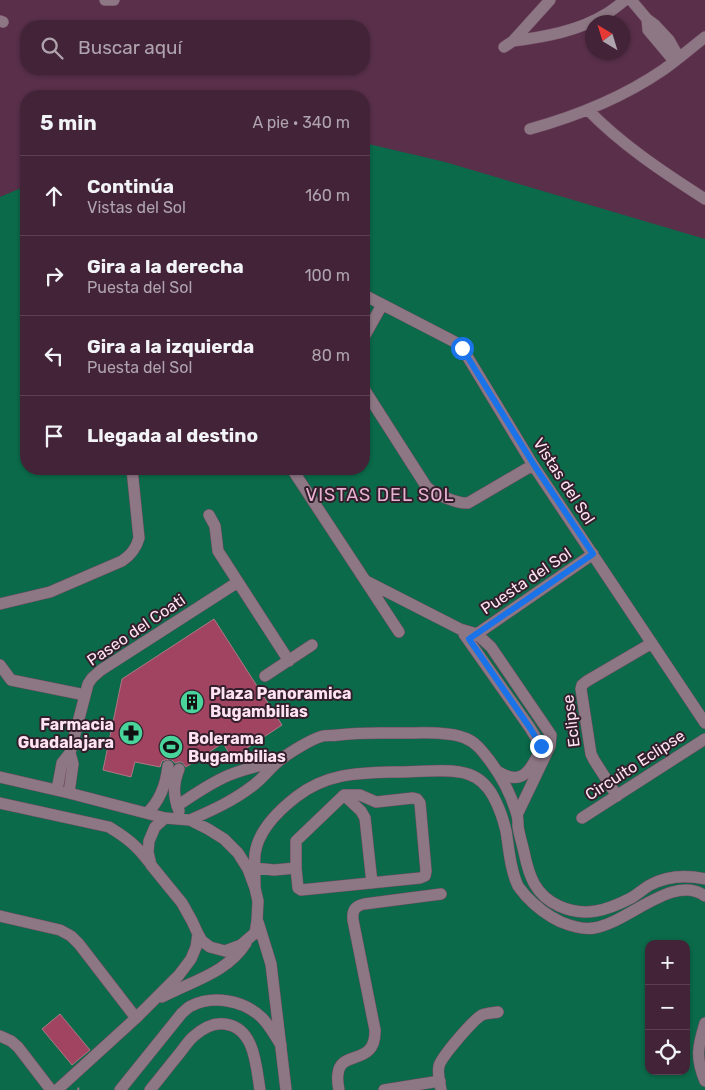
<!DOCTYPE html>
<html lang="es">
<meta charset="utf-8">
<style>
body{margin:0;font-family:Rubik,sans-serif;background:#4a2b40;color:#f1f3f6}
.controls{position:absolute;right:15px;bottom:15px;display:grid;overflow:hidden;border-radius:10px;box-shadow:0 1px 4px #0004}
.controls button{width:45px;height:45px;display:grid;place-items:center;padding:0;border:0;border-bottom:1px solid #5b4053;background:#432338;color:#f1f3f6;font:25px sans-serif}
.compass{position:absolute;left:585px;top:15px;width:45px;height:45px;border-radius:50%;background:#432338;box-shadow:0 1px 4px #0004;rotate:322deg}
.stop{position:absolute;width:15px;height:15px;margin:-11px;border:4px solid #1a73e8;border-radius:50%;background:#fff}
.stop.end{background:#1a73e8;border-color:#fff;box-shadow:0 1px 5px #0008}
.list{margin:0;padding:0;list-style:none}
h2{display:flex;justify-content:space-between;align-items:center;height:65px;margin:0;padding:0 20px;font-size:21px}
h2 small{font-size:16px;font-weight:400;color:#afa4ae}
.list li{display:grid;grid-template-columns:32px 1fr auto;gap:15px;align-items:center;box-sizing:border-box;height:80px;padding:0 20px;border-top:1px solid #5b4053}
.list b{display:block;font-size:19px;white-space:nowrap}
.list p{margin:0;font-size:16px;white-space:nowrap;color:#afa4ae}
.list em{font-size:16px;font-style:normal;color:#afa4ae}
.icon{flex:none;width:28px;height:28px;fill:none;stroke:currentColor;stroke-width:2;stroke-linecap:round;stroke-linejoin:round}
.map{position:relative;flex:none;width:705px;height:1090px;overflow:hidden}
.search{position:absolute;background:#432338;box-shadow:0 1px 4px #0004;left:20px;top:20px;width:350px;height:55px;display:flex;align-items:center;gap:12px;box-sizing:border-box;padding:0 18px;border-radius:20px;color:#afa4ae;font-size:19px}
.panel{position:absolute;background:#432338;box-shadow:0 1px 4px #0004;left:20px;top:90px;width:350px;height:385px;border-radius:20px}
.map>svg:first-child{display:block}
.green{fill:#0b6a49;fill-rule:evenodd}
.building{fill:#a04461;stroke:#af7685}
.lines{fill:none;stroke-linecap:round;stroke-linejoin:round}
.minor-casing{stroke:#744c65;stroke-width:12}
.path{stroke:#9a758c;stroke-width:2;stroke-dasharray:2.5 4;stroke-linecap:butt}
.minor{stroke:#8d7784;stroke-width:11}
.route{stroke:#1a73e8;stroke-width:6}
.labels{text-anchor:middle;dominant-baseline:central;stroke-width:4;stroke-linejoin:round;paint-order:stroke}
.street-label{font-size:16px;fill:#ffe3f3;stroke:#331f2b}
.poi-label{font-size:16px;font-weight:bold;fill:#ffe3f3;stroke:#331f2b;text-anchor:start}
.neighbourhood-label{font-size:18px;letter-spacing:1px;fill:#e7b2d1;stroke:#331f2b}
</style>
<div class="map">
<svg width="705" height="1090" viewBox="0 0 705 1090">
<rect width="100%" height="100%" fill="#592f4a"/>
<path class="green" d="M364 143 445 162 705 239V1090H0V197L26 186V469H364ZM649 944H686V1071H649Z"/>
<path class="building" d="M214 619 282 725 232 758 223 743 186 767 182 762H178L175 763 172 760 169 759 162 761 160 767 135 762 131 777 103 770 122 679Z
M60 1014 90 1050 72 1065 42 1029Z"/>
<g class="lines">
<g class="minor-casing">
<path id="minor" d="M105 0H114
M631 0 647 19 655 25 669 40 679 58
M647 19 648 30 674 61
M0 21 3 22
M513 41C544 37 579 31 606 14 613 10 619 5 625 0
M504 47 513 41 550 0
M588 110C622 145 663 172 705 199
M530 129C577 116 622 98 663 70 677 60 691 48 705 37
M364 295 453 341 461 346 533 465 705 723
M364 337 382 305
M364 389 426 486C433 494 458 504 468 503L533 465
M292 469 399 632
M209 515 215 526 218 551 289 661
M366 581 460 629 477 634 491 647 549 732 551 735 550 746 517 815
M0 604 50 592 122 561C131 555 136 549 139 538L132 469
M464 634 530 728 541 746
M471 638 593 554
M0 665 11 680 85 695
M265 676 312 645
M497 771C519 785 528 775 538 755
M0 777 69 793 165 818 190 820 208 829 224 839 238 853 248 869 255 888 258 901 257 921 255 933 241 945 225 951 210 947 202 941 198 934 192 921 182 903 151 865 148 852 149 841 155 827 165 818
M57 790 62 763 70 753 88 684 92 678 101 670 238 582
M69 793 73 764 70 753
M344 795H360L376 802 413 798 417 799 420 803 426 871 425 876 420 878 301 890 298 888 296 868V841Z
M344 795 361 811 365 818 372 883
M617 796 594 760 591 754 581 689 582 685 587 681 652 643
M0 803 109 827C127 838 136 845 149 862
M177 806C193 795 209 784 227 776 243 769 261 765 279 761
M179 811C173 796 173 784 179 769
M147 813C161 800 166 784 168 766
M582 818 705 739
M190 820C213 810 235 800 255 784 264 777 271 767 280 760 289 753 311 739 323 736 327 735 333 736 338 735 359 732 380 733 402 733 420 733 448 731 465 738 476 742 483 752 490 761 501 776 512 797 517 815 518 818 518 822 518 826 519 834 522 843 524 852 529 876 535 895 559 906 585 918 608 910 631 898 638 894 643 889 650 885 667 876 687 875 705 879
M254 868 274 870 296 868
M255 888C255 876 254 865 255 854 258 830 278 811 296 797 327 773 358 773 396 772 416 772 451 768 468 774 480 778 487 785 493 796 499 807 503 818 506 831 509 849 510 869 518 886 520 889 523 892 525 895 536 907 546 915 561 922 571 926 583 930 594 928 628 923 673 873 705 896
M0 916 60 930 71 936 79 944 136 1018
M258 922 271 964 286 1090
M162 997C192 981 227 973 246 943
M705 1023C698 1046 695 1057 705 1081
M0 1036 11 1041 18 1047 51 1090
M57 1090 136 1018 179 975 191 959 196 947 198 934
M120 1090 182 1013C185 1011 188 1007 191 1006 213 995 243 1000 261 1017 269 1024 275 1036 281 1045
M150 1090C160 1078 169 1066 179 1054 184 1048 188 1041 194 1036 203 1028 213 1022 225 1024 255 1028 256 1066 260 1090
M339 1090C338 1085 337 1079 338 1074 340 1049 376 1067 375 1030L353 920C352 910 355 906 364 904L441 894
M384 1090 440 1081
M441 1090C440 1083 437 1074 439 1066 441 1057 474 1019 482 1015 487 1013 493 1013 498 1012"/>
</g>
<path class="path" d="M78 1090 79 1086 78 1084"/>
<use href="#minor" class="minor"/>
</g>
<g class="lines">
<path class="route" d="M462 348 534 465 593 554 469 639 530 728 541 746"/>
</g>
<defs>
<g id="building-disc" transform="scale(1.25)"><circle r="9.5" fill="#49d49c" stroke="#331f2b"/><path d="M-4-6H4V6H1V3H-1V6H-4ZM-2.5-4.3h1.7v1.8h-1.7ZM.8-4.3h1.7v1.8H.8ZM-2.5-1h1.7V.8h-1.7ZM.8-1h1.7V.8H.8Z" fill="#111"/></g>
<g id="pharmacy-disc" transform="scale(1.25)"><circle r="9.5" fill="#49d49c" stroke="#331f2b"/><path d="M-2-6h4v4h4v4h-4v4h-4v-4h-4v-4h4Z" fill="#111"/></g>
<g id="stadium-disc" transform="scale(1.25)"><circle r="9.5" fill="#49d49c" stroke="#331f2b"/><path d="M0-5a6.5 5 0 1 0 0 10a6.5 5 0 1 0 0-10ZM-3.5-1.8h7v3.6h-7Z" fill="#111"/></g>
</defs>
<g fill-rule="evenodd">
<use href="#building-disc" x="192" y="702"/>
<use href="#pharmacy-disc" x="131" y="733"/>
<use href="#stadium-disc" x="171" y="747"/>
</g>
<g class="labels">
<g class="street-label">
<text transform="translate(564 481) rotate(57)">Vistas del Sol</text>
<text transform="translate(526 581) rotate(-34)">Puesta del Sol</text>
<text transform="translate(136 630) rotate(-34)">Paseo del Coati</text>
<text transform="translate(571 721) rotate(-97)">Eclipse</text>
<text transform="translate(635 765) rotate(-33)">Circuito Eclipse</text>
</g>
<g class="poi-label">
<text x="210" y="693">Plaza Panoramica<tspan x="210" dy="18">Bugambilias</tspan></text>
<text x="114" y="724" text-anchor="end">Farmacia<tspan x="114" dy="18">Guadalajara</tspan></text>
<text x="188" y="738">Bolerama<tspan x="188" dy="18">Bugambilias</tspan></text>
</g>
<g class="neighbourhood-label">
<text x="380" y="495">VISTAS DEL SOL</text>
</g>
</g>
</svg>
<div class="controls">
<button>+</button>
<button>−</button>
<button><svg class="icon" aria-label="locate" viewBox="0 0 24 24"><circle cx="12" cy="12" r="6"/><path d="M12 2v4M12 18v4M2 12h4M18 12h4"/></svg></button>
</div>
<svg class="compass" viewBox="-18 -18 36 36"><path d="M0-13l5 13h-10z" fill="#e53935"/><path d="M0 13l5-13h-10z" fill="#afa4ae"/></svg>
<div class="stop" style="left:462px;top:348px"></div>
<div class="stop end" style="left:541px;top:746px"></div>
<div class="search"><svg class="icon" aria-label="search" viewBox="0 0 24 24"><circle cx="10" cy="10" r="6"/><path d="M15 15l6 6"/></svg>Buscar aquí</div>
<section class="panel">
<h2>5 min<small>A pie · 340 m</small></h2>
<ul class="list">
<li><svg class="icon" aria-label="ahead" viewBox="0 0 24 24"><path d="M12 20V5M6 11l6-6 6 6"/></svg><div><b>Continúa</b><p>Vistas del Sol</p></div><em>160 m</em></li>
<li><svg class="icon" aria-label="right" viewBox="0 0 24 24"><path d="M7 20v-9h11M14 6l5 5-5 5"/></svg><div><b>Gira a la derecha</b><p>Puesta del Sol</p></div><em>100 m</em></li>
<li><svg class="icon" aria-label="left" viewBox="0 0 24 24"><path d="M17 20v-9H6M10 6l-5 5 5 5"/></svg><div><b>Gira a la izquierda</b><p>Puesta del Sol</p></div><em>80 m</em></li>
<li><svg class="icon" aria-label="arrive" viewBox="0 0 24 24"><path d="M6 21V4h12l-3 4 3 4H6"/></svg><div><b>Llegada al destino</b></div></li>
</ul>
</section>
</div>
